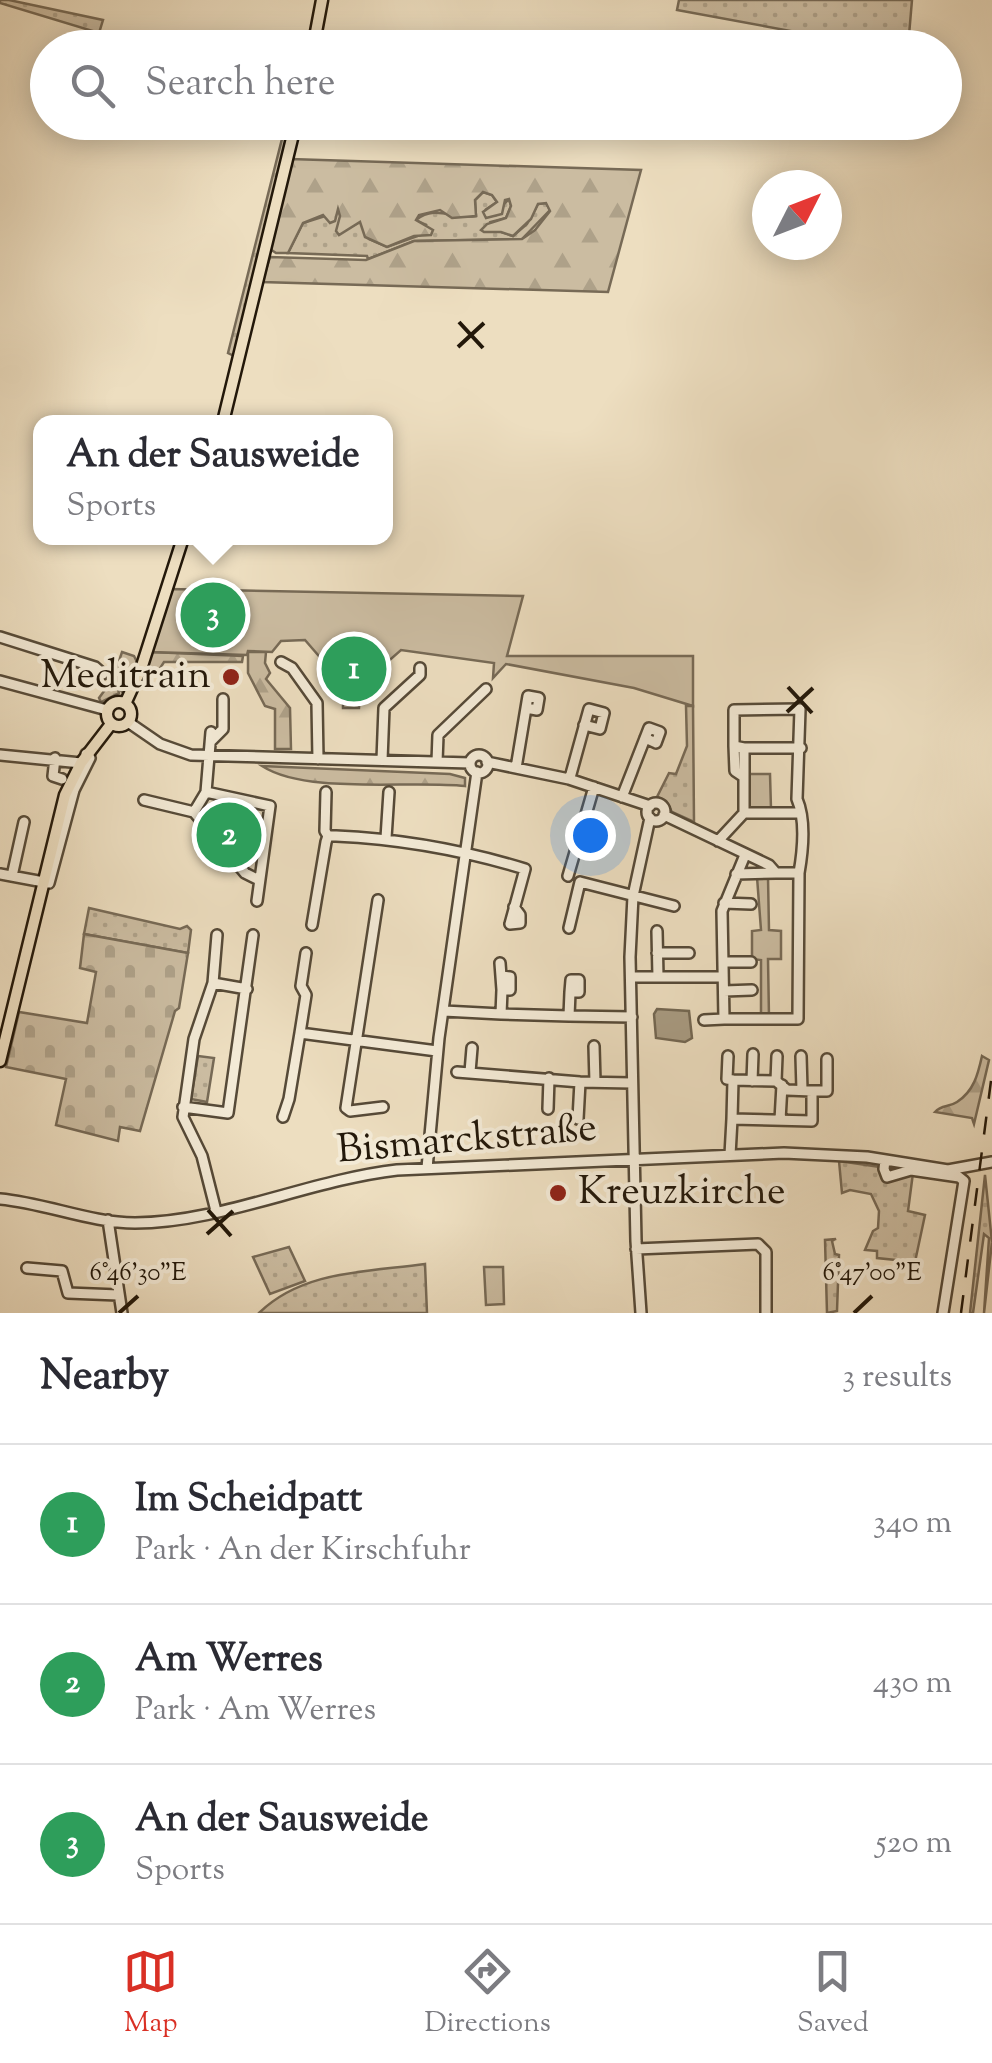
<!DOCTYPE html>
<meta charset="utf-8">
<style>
body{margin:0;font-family:"Sorts Mill Goudy",serif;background:#f2f2f3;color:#2b2b33}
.compass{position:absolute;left:752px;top:170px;width:90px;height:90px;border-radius:50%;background:#fff;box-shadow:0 5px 25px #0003;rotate:48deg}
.you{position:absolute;left:590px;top:835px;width:35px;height:35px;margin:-25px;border:8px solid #fff;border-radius:50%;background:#1a73e8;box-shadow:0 0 0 15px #1a73e833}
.badge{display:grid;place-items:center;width:65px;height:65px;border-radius:50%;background:#d93025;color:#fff;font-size:32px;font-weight:700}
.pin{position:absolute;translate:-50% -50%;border:5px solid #fff;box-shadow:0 2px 10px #0006}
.popup{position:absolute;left:33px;top:415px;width:360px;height:130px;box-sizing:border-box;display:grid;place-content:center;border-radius:20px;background:#fff;filter:drop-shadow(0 2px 8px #0005);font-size:32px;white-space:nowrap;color:#7c7c81}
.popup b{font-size:38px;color:#2b2b33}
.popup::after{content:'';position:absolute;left:50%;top:100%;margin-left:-20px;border:20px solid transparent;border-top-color:#fff}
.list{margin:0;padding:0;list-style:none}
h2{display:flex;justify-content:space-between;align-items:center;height:130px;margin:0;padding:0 40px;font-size:42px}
h2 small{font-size:32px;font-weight:400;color:#7c7c81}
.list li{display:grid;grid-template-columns:65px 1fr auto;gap:30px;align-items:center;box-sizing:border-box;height:160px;padding:0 40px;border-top:2px solid #e1e1e2}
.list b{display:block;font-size:38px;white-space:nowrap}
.list p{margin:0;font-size:32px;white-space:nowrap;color:#7c7c81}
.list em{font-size:32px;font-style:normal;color:#7c7c81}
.icon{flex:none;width:55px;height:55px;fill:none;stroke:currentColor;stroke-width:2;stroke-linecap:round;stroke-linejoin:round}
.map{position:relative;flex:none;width:992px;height:1313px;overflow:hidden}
.search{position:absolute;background:#fff;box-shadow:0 5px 25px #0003;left:30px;right:30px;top:30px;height:110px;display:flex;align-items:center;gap:25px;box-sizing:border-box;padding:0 35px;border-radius:55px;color:#7c7c81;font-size:38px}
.sheet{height:610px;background:#fff}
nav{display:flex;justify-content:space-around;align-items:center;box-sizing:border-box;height:140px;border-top:2px solid #e1e1e2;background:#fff;font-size:28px;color:#7c7c81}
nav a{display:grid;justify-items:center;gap:5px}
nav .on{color:#d93025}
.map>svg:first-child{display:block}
.grass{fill:url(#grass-dots);stroke:#776a56;stroke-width:2.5}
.forest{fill:url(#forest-firs);stroke:#776a56;stroke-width:2.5}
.cemetery{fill:url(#cemetery-stones);stroke:#776a56;stroke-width:2.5}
.park{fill:#cbbca1;stroke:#776a56;stroke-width:2.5}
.water{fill:#a89b82;stroke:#736752;stroke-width:2.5}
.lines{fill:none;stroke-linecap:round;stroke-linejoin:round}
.minor-casing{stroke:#564a38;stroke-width:14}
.major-casing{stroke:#23180a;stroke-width:15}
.minor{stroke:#f3ead6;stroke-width:9}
.major{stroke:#eddec0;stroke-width:10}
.rail{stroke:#23180a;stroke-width:2.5;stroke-dasharray:18 18;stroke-linecap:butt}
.ticks{fill:none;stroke:#23180a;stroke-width:4}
.poi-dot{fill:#8f2418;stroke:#f3ead6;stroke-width:4}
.labels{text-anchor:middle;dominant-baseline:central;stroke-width:8;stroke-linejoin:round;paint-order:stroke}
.poi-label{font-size:40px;fill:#23180a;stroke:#f3ead6;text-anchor:end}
.street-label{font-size:40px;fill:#23180a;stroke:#f3ead6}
.ticks-label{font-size:25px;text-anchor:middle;fill:#23180a;stroke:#f3ead6;stroke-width:8;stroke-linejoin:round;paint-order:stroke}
</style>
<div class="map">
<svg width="992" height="1313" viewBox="0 0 992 1313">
<defs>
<pattern id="grass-dots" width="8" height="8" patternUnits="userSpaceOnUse" patternTransform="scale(2.5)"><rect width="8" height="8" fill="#cbbca1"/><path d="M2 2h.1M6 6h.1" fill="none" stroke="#aea189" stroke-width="1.8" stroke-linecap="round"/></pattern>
<pattern id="forest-firs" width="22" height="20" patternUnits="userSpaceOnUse" patternTransform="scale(2.5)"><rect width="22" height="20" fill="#cbbca1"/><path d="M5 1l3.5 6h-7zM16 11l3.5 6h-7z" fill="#aea189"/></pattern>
<pattern id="cemetery-stones" width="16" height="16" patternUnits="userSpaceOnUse" patternTransform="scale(2.5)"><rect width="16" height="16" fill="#cbbca1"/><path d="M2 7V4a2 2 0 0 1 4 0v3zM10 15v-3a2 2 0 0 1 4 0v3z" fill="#aea189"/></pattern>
</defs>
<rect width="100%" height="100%" fill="#eddec0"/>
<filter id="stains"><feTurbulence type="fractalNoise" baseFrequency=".002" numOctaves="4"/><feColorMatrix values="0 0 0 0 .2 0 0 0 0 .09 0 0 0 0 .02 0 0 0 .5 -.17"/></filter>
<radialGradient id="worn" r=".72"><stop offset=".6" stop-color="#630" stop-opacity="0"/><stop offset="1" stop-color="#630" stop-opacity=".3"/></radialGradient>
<path class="grass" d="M0 0H9L103 20 99 33 0 3Z
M679 0H912L908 47H877L677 10Z
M286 123H290L235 354 232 355 228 353Z
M483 192 492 195 497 202 485 210 503 205 509 199 511 206 506 218 491 222 501 232 513 236 527 224 538 204 546 203 550 210 522 239 414 241 368 259 367 256 288 253 303 223 335 213 338 209 345 230 360 222 369 239 387 247 423 234 426 225 416 220C436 204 453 220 476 216L475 200Z
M122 652 134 656 137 662 122 692 116 683 119 693 101 702 99 698 113 679Z
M686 706H693L694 822 672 812 666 801 657 797 669 773 676 774 687 746Z
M89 908 180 929 187 926 191 930 188 953 84 934Z
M198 1056 214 1058 207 1102 191 1099Z
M839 1161 880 1167 881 1175 888 1181 913 1173 908 1211 925 1215 915 1262 877 1258V1251L865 1250 873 1231 878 1228 879 1211 871 1194 850 1190 842 1193Z
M985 1175 992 1242 984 1313 989 1238 984 1234 973 1313H970Z
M836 1239 832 1241 835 1254 839 1255 837 1311 827 1313 825 1240Z
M289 1247 305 1281 270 1294 253 1257Z
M425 1264 427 1313H259C303 1270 368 1272 425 1264Z"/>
<path class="forest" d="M290 159 641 170 608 292 262 282 270 257 366 260 414 241 522 239 535 230 550 211 546 203 538 204 531 219 513 236 501 232H484L481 230 487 224 506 218 511 206 509 199 505 200 502 214 486 218 483 212 497 202 492 195 483 192 475 200 476 216 452 218 440 210 419 215 416 220 433 230 431 235 414 236 387 247 365 237 360 222 339 235 336 231 340 216 338 209 335 221 330 223 323 215 303 223 288 253H276L270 249Z
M151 652 243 656 242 662H164L159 670 147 668Z
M248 652H266L265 663 270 673 266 679 290 708 291 749H275V709L265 706 248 673Z
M262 766 450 774 465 778V786C408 780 307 795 262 766Z
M982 1056 989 1060 974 1124 972 1118 935 1112C942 1104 948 1108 957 1102 974 1091 978 1074 982 1056Z"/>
<path class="cemetery" d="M84 934 188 953 179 1008 175 1011 140 1131 120 1127 118 1141 56 1125 66 1079 6 1067 19 1012 87 1023 96 972 80 968Z"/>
<path class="park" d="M169 589 523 596 507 656H693V706L634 688 506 664 493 678 494 663 401 650 360 686 359 708H343V684L305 640 281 641 272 652 248 651 247 655 151 652Z
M747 774H770L771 809 748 807Z
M757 877H768L769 930 781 931V959H768L769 1017H761V960L752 959V931L761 930Z
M484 1267H503L504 1304 486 1305Z"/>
<path class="water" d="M657 1009 689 1011 692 1038 685 1042 656 1038 654 1014Z"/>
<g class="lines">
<g class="minor-casing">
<path id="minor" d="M0 637 95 667 103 674
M281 662 292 668 317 703 318 759
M0 681 107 710
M128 722 160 744 191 755 470 763
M211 741 223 729V699
M734 746 735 771 744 777
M744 748H801
M0 755 81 763
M470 764a9 9 0 1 1 18 0a9 9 0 1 1-18 0Z
M55 758 53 776 62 779
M382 760 384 708 420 675V668
M437 762 438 735 486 689
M487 762 569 779 650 806
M516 768 526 708 537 710 539 698 528 696 526 708
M569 779 571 774 589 709 604 713 600 729 584 725
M206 792 270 806 257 901
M326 792 325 831 328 836
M622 797 649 728 660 732 656 743 645 738
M144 800 194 812
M647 812a9 9 0 1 1 18 0a9 9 0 1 1-18 0Z
M194 812 245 873 259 880
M194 812 206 792 211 732
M744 813H801
M664 815 769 865 776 873H799
M386 838 389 792
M718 841 744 813V748L734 746V710L800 709 797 799C806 820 803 850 799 873L798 1019H724L722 911 745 855
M0 874 49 883 74 790 90 758 86 754
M736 874 776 873
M12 876 24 822
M568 876 594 787
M378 900 346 1108 350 1111 383 1107
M724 903 751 904
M510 924 520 923V915L514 907
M312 925 326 842 328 836H336C401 839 463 850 525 869L510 924
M569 928 580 882 674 906
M657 931 658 977
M657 953H689
M723 962H751
M500 963 502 990H510V977L502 976
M631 977H723
M213 983 247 989
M724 991 752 990
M570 992 571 980H579V992H570L569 1016 632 1017
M444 1011 501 1014 502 990
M501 1014 569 1016
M704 1020 724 1019
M300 1033 437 1051
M594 1046 595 1082
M728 1056 727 1079 733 1080
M801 1056 802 1090
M457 1072 580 1082 632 1083
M470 1072 472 1048
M733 1080 776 1081 787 1090 812 1091V1121L732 1119Z
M752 1081 753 1054
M776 1081 777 1056
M812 1091H827V1059
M183 1107 228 1113 253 935
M548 1109 549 1078
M283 1117 289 1099 300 1033 306 995 301 986 306 953
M578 1119 580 1082
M780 1120 782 1085
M730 1155 732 1119
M885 1160 884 1169 887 1177 911 1170 959 1177 964 1181 943 1313
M427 1168 439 1038 477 772
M0 1199C45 1203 91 1223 135 1223 219 1223 310 1180 397 1170L784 1153 867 1157 948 1170 992 1162
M216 1211 202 1156 183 1117 194 1039 213 983 217 935
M108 1220 122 1313
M636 1249 758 1244 766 1252V1313
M27 1268 62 1271 68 1293 118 1295
M641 1313 636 1241 630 957 633 896 650 818"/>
</g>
<g class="major-casing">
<path id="major" d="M313 48 322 0
M223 422 296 122
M107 714a12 12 0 1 1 24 0a12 12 0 1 1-24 0Z
M125 704 141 669 183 538
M0 1061 65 795 81 763 111 724"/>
</g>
<use href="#minor" class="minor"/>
<use href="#major" class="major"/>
<path class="rail" d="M961 1313 992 1073"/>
</g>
<path class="ticks" d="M459 322 483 348M458 347 484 323M788 687 812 713M787 712 813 688M208 1210 231 1236M207 1234 233 1211M119 1313 138 1296M854 1313 872 1296"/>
<g class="poi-dot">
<circle cx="231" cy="677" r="10"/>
<circle cx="558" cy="1193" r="10"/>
</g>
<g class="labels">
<g class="poi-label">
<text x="211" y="677">Meditrain</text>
<text x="578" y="1193" text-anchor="start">Kreuzkirche</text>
</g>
<g class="street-label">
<text transform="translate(467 1141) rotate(-5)">Bismarckstraße</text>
</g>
</g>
<g class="ticks-label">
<text x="138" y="1280">6°46'30"E</text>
<text x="872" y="1280">6°47'00"E</text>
</g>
<rect width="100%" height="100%" filter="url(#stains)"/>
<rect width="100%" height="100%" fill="url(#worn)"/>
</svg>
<svg class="compass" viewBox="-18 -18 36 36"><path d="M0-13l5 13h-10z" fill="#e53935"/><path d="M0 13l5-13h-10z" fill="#7c7c81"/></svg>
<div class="you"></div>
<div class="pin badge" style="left:354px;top:669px;background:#2e9e5b">1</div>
<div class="pin badge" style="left:229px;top:835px;background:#2e9e5b">2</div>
<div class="pin badge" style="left:213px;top:615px;background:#2e9e5b">3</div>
<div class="popup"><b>An der Sausweide</b>Sports</div>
<div class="search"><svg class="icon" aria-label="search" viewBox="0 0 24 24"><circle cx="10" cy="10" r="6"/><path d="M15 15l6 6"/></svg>Search here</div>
</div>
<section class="sheet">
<h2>Nearby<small>3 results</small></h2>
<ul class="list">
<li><span class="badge" style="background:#2e9e5b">1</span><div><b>Im Scheidpatt</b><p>Park · An der Kirschfuhr</p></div><em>340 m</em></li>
<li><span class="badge" style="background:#2e9e5b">2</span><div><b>Am Werres</b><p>Park · Am Werres</p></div><em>430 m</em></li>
<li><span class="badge" style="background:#2e9e5b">3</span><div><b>An der Sausweide</b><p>Sports</p></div><em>520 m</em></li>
</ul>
</section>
<nav>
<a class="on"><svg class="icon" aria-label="map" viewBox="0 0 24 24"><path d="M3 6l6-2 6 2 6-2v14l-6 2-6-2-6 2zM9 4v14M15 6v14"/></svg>Map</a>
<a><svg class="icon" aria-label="directions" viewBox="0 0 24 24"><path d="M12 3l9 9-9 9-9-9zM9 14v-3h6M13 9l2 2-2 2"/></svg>Directions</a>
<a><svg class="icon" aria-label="saved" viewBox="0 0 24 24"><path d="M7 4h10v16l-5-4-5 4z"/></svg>Saved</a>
</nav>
